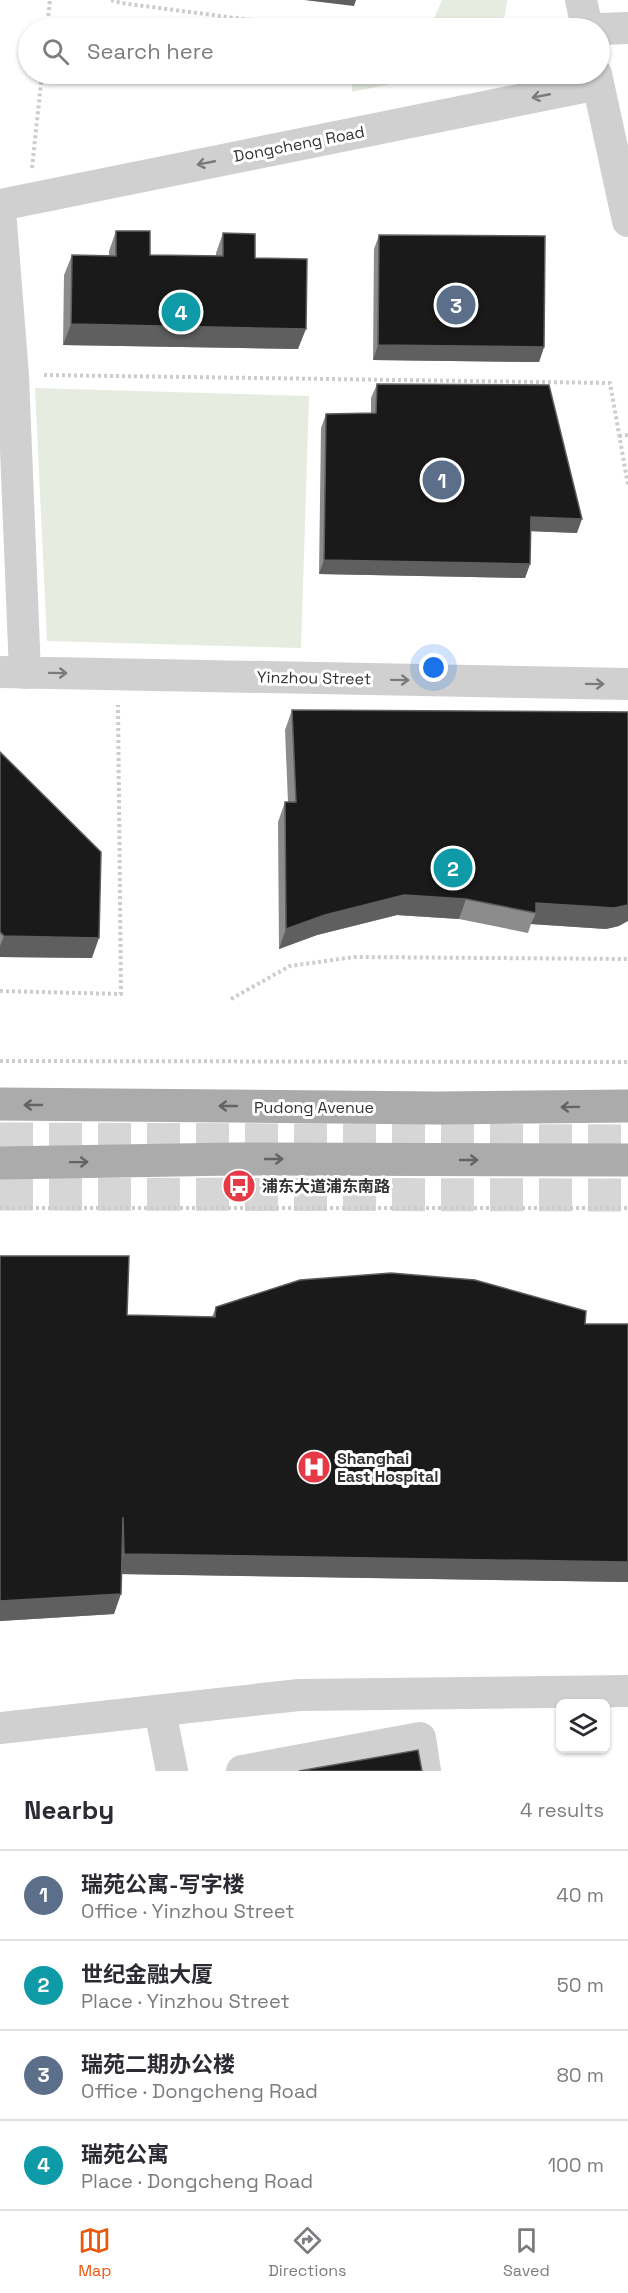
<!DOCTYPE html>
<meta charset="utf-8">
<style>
body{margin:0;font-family:"Space Grotesk","Noto Sans SC",sans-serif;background:#f7f7f7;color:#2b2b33}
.controls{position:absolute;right:18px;bottom:18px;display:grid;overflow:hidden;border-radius:9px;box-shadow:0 2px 4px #0004}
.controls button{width:54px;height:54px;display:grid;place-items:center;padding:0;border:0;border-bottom:2px solid #e1e1e2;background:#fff;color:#2b2b33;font:30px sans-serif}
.you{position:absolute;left:434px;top:668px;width:21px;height:21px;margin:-15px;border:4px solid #fff;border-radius:50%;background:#1a73e8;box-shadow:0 0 0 9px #1a73e833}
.badge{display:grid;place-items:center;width:39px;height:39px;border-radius:50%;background:#ea580c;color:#fff;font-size:20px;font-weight:700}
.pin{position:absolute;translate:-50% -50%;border:3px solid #fff;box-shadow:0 2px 6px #0006}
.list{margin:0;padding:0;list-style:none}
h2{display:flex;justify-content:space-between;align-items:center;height:78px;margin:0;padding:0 24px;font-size:26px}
h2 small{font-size:20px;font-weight:400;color:#7c7c81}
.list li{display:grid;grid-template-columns:39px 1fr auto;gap:18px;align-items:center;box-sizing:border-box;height:90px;padding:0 24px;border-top:2px solid #e1e1e2}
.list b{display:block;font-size:22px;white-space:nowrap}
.list p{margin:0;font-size:20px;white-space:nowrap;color:#7c7c81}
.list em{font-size:20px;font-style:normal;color:#7c7c81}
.icon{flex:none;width:33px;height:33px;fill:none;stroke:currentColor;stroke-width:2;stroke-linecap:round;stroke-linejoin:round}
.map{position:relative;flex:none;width:628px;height:1771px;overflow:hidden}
.search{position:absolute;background:#fff;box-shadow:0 2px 4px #0004;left:18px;right:18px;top:18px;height:66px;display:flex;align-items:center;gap:15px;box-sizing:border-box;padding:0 21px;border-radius:33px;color:#7c7c81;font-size:22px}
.sheet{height:438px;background:#fff}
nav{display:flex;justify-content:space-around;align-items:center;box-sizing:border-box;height:84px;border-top:2px solid #e1e1e2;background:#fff;font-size:16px;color:#7c7c81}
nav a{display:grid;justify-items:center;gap:3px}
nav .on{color:#ea580c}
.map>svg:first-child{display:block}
.green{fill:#e6ecdf}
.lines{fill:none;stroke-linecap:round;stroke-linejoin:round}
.major-tunnel{stroke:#d6d6d6;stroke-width:33;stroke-dasharray:33 16;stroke-linecap:butt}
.path{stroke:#cdcdcd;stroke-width:4;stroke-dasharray:3 3;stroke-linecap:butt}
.minor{stroke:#d0d0d0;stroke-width:32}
.major{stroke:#ababab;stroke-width:33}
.wall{fill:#8c8c8c}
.shaded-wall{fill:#5f5f5f}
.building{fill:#1a1a1a;stroke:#5f5f5f;stroke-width:1.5}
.oneway{stroke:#7a7a7a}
.oneway2{stroke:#636363}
.labels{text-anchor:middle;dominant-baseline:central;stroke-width:6;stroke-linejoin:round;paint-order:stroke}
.street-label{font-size:16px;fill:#333;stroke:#fff}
.poi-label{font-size:16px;font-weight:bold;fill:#333;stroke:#fff;text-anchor:start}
</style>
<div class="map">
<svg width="628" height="1771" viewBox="0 0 628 1771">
<rect width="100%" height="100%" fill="#fff"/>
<path class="green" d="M442 0H507L505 15 496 28H430Z
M352 74H439L352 92Z
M35 388 309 396 301 648 47 641Z"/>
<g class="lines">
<path class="major-tunnel" d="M0 1139 628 1141
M0 1194 628 1195"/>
<path class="path" d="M111 0 121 3 312 28
M47 28 50 0
M32 168 42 74
M44 375 610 383 628 485
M619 436 628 435
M0 991 121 994 118 705
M231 999 290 966 354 957 628 959
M0 1061 628 1062
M0 1208H628"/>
<path class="minor" d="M581 0 587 28
M600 29 628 28
M596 74 628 221
M0 205 598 84
M0 210 13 375 25 673
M0 672 628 684
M160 1711 172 1771
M0 1728 299 1695 628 1691
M242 1771 420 1738 425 1771"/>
<path class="major" d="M0 1104 438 1108 628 1106
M0 1163 235 1159 628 1160"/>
</g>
<path class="wall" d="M116 231 150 255 216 256V253L223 233 255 258 298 349 63 345 64 275 72 255H109V251Z
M379 235 544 347 539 362 373 360 374 249Z
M377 384 577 533 531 531 530 564 525 578 319 574 321 428 326 414 371 413V398Z
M292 710 619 926 606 929 531 924 528 933 459 919 397 915 317 935 279 949 278 822 285 802H288L285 730Z
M0 752 92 958 0 957Z
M0 1256 127 1315 212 1317 216 1307 585 1324 628 1582 122 1574 114 1614 0 1621Z"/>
<path class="shaded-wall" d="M304 0H356L354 6Z
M71 324 306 329 298 349 63 345Z
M378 345 544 347 539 362 373 360Z
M531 517 582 519 577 533 526 531Z
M324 560 530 564 525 578 319 574Z
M404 895 466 899 459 919 397 915 317 935 279 949 286 929 325 915Z
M536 903 628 905V921L619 926 606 929 531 924 536 913Z
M4 936 99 938 92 958 0 957V946Z
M124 1554 628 1562V1582L116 1574Z
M121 1594 114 1614 0 1621V1601Z"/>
<path class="building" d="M116 231H150V255L223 256V233L255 234V258L307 259 306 329 71 324 72 255 116 256Z
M379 235 545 236 544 347 378 345Z
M377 384 549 385 582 519 531 517 530 564 324 560 326 414 376 413Z
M292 710 628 712V905L614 908 536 903V913L466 899 404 895 325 915 286 929 285 802H296Z
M0 752 101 852 99 938 4 936 0 932Z
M0 1256H129L127 1315 215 1317 216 1307 300 1280 391 1273 475 1280 586 1311 585 1324H628V1562L124 1554 123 1517 121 1594 0 1601Z
M418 1750 422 1771H299Z"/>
<defs><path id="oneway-shaft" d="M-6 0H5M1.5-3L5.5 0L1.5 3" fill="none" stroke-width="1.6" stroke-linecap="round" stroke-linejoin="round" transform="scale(1.5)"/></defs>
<g class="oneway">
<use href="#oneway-shaft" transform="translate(541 96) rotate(169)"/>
<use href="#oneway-shaft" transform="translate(206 163) rotate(169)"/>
<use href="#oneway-shaft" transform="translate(58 673) rotate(1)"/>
<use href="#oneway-shaft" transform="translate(400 680) rotate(1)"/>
<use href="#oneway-shaft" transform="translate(595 684) rotate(1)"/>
</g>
<g class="oneway2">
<use href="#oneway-shaft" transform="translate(33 1105) rotate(-180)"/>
<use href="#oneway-shaft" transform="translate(228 1106) rotate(-180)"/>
<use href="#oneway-shaft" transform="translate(570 1107) rotate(179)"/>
<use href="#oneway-shaft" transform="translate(274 1159)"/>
<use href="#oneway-shaft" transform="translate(469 1160)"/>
<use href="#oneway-shaft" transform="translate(79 1162) rotate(-1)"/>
</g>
<defs>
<g id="bus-disc" transform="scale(1.725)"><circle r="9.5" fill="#e63946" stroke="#fff"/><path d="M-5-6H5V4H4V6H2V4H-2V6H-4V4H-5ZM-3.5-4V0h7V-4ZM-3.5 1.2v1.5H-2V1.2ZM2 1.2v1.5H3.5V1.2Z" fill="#fff"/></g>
<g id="hospital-disc" transform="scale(1.725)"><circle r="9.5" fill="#e63946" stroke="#fff"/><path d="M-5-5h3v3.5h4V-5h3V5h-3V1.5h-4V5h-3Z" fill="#fff"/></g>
</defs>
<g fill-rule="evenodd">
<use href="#bus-disc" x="239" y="1186"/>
<use href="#hospital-disc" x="314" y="1467"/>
</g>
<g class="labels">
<g class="street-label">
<text transform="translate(299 144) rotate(-11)">Dongcheng Road</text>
<text transform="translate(314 678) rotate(1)">Yinzhou Street</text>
<text x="314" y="1107">Pudong Avenue</text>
</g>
<g class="poi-label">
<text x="262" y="1186">浦东大道浦东南路</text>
<text x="337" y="1458">Shanghai<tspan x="337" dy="18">East Hospital</tspan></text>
</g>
</g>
</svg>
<div class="controls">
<button><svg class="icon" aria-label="layers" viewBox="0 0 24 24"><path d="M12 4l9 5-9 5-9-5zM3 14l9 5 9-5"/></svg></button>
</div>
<div class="you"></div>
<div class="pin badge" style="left:442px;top:480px;background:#5c6f8a">1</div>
<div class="pin badge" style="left:453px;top:868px;background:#0f9aa8">2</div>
<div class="pin badge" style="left:456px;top:305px;background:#5c6f8a">3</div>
<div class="pin badge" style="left:181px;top:312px;background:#0f9aa8">4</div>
<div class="search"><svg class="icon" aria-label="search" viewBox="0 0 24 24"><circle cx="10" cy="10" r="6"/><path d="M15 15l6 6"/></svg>Search here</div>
</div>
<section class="sheet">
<h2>Nearby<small>4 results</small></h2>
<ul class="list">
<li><span class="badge" style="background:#5c6f8a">1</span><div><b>瑞苑公寓-写字楼</b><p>Office · Yinzhou Street</p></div><em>40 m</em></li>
<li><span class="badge" style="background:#0f9aa8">2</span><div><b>世纪金融大厦</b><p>Place · Yinzhou Street</p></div><em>50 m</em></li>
<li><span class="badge" style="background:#5c6f8a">3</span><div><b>瑞苑二期办公楼</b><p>Office · Dongcheng Road</p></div><em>80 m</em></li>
<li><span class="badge" style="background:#0f9aa8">4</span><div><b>瑞苑公寓</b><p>Place · Dongcheng Road</p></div><em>100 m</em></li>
</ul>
</section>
<nav>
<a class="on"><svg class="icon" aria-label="map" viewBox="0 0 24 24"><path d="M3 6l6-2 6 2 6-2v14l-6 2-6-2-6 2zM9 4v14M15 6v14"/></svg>Map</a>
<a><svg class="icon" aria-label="directions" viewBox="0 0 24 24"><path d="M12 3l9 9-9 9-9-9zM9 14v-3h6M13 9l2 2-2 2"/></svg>Directions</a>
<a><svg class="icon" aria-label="saved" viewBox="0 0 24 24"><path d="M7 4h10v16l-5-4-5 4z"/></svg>Saved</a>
</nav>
